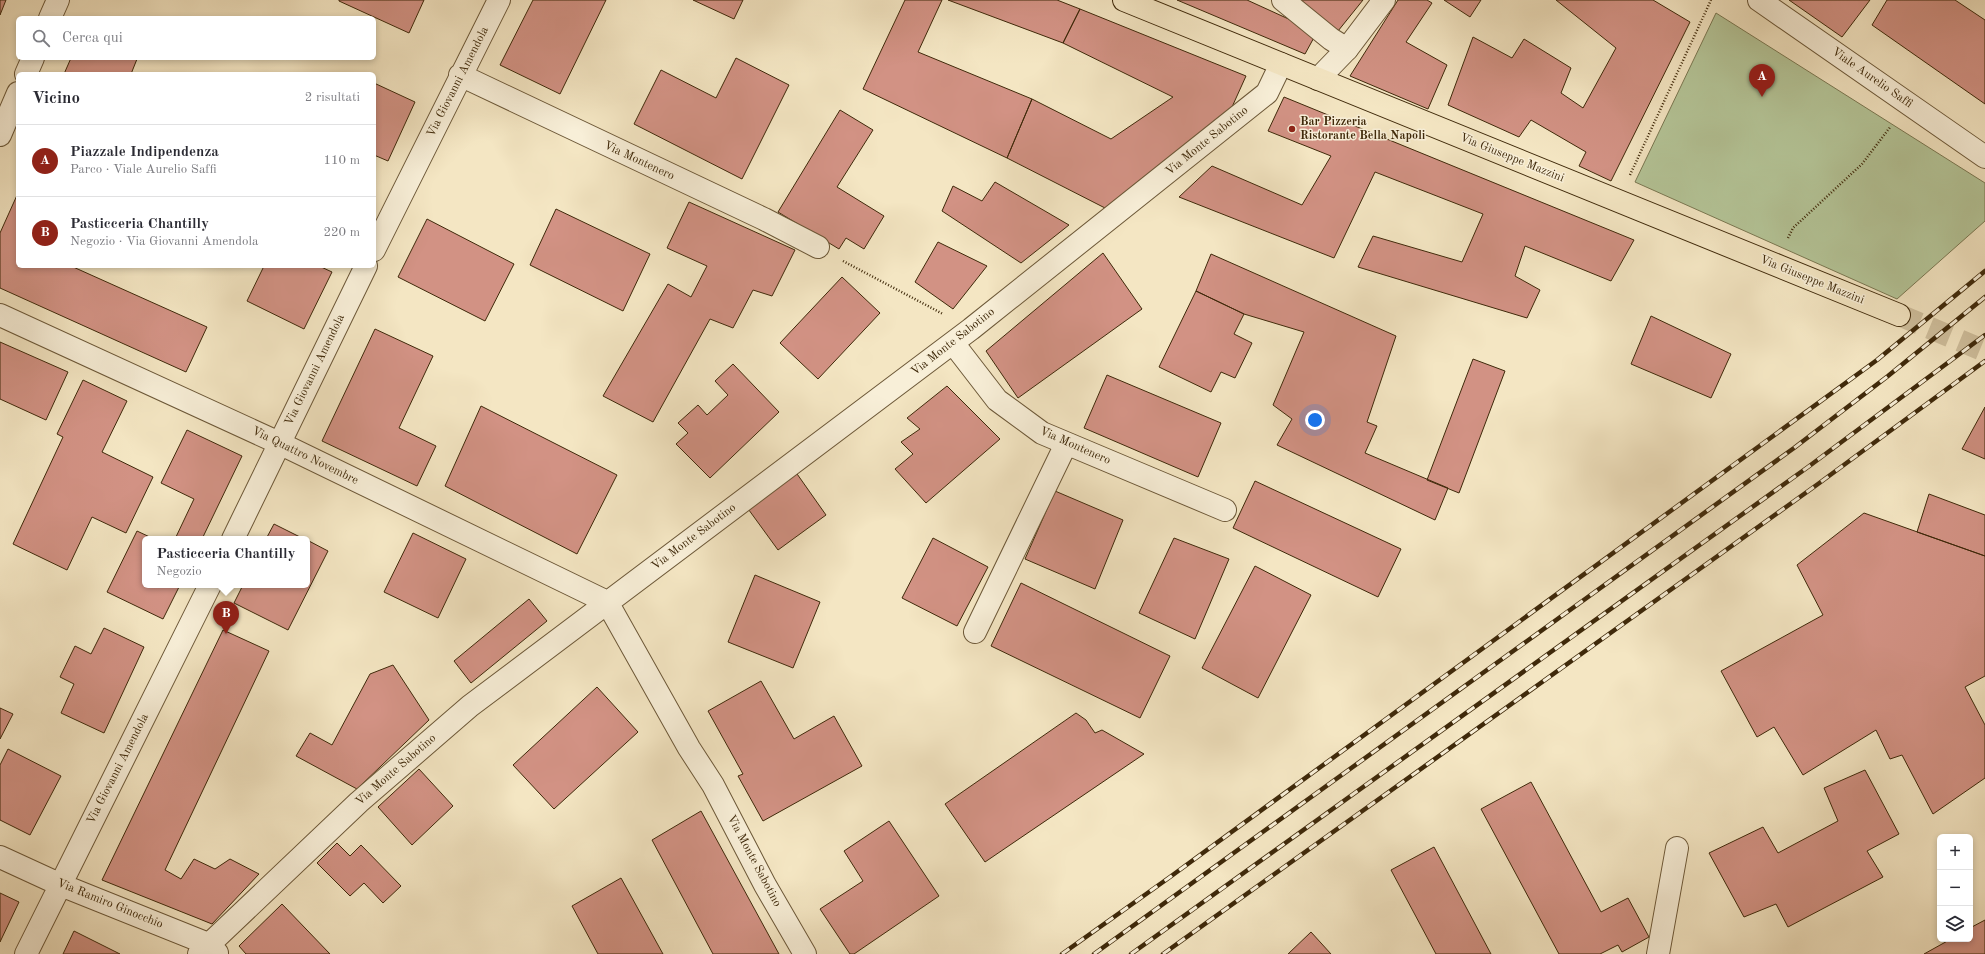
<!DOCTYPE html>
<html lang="it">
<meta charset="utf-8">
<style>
body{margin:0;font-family:"Old Standard TT",serif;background:#f7f7f7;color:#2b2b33}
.controls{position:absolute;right:12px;bottom:12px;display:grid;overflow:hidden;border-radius:6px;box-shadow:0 2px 6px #0003}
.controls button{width:36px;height:36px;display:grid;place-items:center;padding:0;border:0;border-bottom:1px solid #e1e1e2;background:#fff;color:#2b2b33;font:20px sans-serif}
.you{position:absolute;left:1315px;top:420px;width:14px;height:14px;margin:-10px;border:3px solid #fff;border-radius:50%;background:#1a73e8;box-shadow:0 0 0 6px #1a73e833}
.badge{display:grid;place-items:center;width:26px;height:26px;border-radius:50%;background:#8f2418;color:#fff;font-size:13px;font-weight:700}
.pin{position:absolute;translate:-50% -33px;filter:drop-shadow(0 1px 2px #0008)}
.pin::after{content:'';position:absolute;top:21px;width:14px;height:12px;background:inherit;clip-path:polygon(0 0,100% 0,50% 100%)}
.popup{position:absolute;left:142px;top:536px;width:168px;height:52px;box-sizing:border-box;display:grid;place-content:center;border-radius:6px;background:#fff;filter:drop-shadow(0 1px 3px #0005);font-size:13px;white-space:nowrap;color:#7c7c81}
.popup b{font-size:15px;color:#2b2b33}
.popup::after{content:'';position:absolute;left:50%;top:100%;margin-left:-8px;border:8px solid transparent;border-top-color:#fff}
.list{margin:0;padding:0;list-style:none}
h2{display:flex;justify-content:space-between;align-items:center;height:52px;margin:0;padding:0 16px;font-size:17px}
h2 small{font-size:13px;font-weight:400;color:#7c7c81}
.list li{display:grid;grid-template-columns:26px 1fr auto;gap:12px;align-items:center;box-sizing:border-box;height:72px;padding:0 16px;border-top:1px solid #e1e1e2}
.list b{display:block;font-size:15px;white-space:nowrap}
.list p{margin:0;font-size:13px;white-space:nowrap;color:#7c7c81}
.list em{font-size:13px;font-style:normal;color:#7c7c81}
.icon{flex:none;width:22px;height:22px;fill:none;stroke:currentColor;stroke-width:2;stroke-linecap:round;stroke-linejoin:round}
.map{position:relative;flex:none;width:1985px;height:954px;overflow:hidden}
.search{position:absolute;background:#fff;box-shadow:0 2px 6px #0003;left:16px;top:16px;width:360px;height:44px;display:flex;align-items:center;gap:10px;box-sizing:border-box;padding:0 14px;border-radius:6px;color:#7c7c81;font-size:15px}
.panel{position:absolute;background:#fff;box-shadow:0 2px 6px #0003;left:16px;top:72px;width:360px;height:196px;border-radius:6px}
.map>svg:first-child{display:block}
.green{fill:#b5c699;stroke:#7a7852}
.building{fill:#d29284;stroke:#3f290a}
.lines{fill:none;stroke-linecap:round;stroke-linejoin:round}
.primary-tunnel{stroke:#d0c09e;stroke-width:22;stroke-dasharray:22 11;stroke-linecap:butt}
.pedestrian-casing{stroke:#6c5838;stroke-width:24}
.minor-casing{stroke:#6c5838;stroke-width:24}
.primary-casing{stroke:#3f290a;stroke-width:24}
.path{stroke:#3f290a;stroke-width:2.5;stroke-dasharray:1 2;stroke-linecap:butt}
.pedestrian{stroke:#f8efd8;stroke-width:22}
.minor{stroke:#f8efd8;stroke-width:22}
.primary{stroke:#f4e6c3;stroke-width:22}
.rail-casing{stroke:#3f290a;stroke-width:4.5}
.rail{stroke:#f8efd8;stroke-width:3;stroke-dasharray:9;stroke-linecap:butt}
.poi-dot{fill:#8f2418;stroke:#f8efd8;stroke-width:1.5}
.labels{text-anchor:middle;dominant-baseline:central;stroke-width:3;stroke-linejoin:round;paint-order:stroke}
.street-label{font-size:12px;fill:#3f290a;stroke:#f8efd8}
.poi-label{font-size:12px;font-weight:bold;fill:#3f290a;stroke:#f8efd8;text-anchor:start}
</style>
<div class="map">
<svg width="1985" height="954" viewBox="0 0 1985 954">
<rect width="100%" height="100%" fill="#f4e6c3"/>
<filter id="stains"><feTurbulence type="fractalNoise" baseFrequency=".005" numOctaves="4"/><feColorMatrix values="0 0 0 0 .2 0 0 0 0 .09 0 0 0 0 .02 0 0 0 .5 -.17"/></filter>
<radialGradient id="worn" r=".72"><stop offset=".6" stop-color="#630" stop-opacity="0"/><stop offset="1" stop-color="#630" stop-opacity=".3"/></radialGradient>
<path class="green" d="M1716 13 1985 183V221L1897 299 1635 182Z"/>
<path class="building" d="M0 0H6L0 15Z
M339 0H424L409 33 339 1Z
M533 0H606L560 94 500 65Z
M693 0H743L734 19Z
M905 0H942L918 52 1032 99 1007 158 863 89Z
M948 0H1057L1080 9 1063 43Z
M1177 0H1247L1317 32 1305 54Z
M1299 0H1363L1338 31Z
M1398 0H1427L1432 3 1406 42 1447 65 1428 109 1350 76Z
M1444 0H1481L1470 17Z
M1556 0H1653L1690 22 1611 181 1579 166 1586 152 1531 120 1519 137 1448 105 1473 37 1512 58 1524 39 1571 68 1561 93 1583 108 1616 48Z
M1789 0H1870L1842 37Z
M1887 0H1955L1985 20V104L1872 25Z
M1080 9 1246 76 1232 107 1105 208 1007 158 1032 99 1111 139 1173 97 1063 43Z
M71 58H134L137 59 131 74H64Z
M736 58 789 85 742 179 634 124 661 70 716 98Z
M374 83 415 102 388 161 374 155Z
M1284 97 1634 240 1611 281 1525 246 1515 276 1540 290 1527 318 1358 267 1373 236 1462 262 1483 214 1375 172 1334 258 1179 197 1212 166 1302 205 1331 156 1268 131Z
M840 110 873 130 837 187 884 216 864 249 846 238 839 249 778 212Z
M995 182 1069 225 1021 263 942 211 953 186 982 201Z
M18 193V266H71L207 327 186 372 0 288V233Z
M689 202 795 250 772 296 753 290 733 328 710 319 653 422 603 396 668 284 691 297 707 266 667 248Z
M556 209 650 254 623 311 530 265Z
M427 219 514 264 485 321 398 277Z
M938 242 987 266 953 309 915 282Z
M1103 253 1142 309 1018 398 986 351Z
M1211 254 1396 336 1367 422 1377 426 1365 453 1448 488 1435 520 1277 445 1292 419 1273 405 1304 332 1244 314 1196 291Z
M264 266H319L332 272 304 329 247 301Z
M842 277 880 313 818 379 780 343Z
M1196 291 1244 314 1234 334 1252 343 1235 378 1221 372 1211 392 1159 367Z
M1651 316 1731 354 1711 398 1631 364Z
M375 329 433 356 399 428 436 446 417 486 322 441Z
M0 342 68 372 46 420 0 399Z
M1473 359 1505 371 1459 493 1427 480Z
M733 364 779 412 710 478 676 444 688 433 678 423 698 405 707 415 728 395 715 381Z
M1107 375 1221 423 1198 477 1084 428Z
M83 380 127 401 102 452 153 477 126 533 92 517 67 570 13 544 63 437 57 434Z
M947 386 1000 439 926 503 895 469 913 454 901 442 920 429 907 418Z
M481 406 617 475 577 554 445 486Z
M1985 407V459L1962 449Z
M187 430 242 456 202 539H175L194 499 161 483Z
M795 471 826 515 778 550 746 506Z
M1255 481 1401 549 1378 597 1233 528Z
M1055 491 1123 520 1095 589 1025 559Z
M1929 494 1985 515V556L1917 532Z
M1864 513 1985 556V676L1965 687 1985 725V778L1933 814 1902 755 1890 759 1876 730 1803 775 1774 727 1757 737 1721 671 1823 615 1797 565Z
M274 524 304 539H266Z
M137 531 154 539H145V585H180L163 619 107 592Z
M413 533 466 559 438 618 384 592Z
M933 538 988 567 957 626 902 598Z
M1174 538 1229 559 1195 639 1139 613Z
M307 540 328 551 288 630 234 603 243 585H307Z
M1255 566 1311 595 1258 698 1202 668Z
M755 575 820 602 793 668 728 642Z
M1021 583 1170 656 1140 718 991 646Z
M529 599 547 621 471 683 454 661Z
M104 628 144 647 104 733 61 713 74 684 60 677 75 646 91 654Z
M223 630 269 651 165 870 181 879 194 859 215 869 230 859 259 874 212 924 102 880Z
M393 665 429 720 357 789 296 756 310 733 332 745 370 674Z
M761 681 794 739 834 716 862 766 763 821 738 776 743 774 708 711Z
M597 687 638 732 554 809 513 765Z
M0 708 13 714 0 739Z
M1076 713 1086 720 1095 733 1102 730 1144 754 985 862 945 804Z
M8 749 61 776 30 835 0 820V765Z
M419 769 453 806 412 845 378 807Z
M1865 770 1899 834 1867 851 1883 877 1788 927 1776 904 1744 917 1709 853 1763 827 1778 853 1838 821 1824 788Z
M1531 782 1601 912 1628 898 1649 937 1622 952 1618 945 1600 954H1559L1481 809Z
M701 811 779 954H713L652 840Z
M889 821 939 896 854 954H850L820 909 863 881 844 851Z
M337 843 350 856 361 845 401 886 383 903 364 883 350 896 317 863Z
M1434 847 1491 954H1436L1391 870Z
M621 878 663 954H598L572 906Z
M0 893 19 902 0 942Z
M282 904 330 954H246L239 946Z
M1985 920V954H1924L1951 939H1970V928Z
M74 931 120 954H63Z
M1311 932 1331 954H1288Z"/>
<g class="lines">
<path class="primary-tunnel" d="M1899 315 1985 351"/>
<g class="pedestrian-casing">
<path id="pedestrian" d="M1759 0 1985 157
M1347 49 1384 0"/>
</g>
<g class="minor-casing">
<path id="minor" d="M1283 0 1331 39 1347 49 1318 79
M50 18 58 0
M26 74 33 58
M460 75 764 219 818 247
M0 135 18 93
M374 250 499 0
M0 315 279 443 607 602 689 748 713 785 765 885 805 954
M953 343 997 400 1042 433 1225 510
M233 539 366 266
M975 632 1066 444
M0 857 61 885 208 944 217 953
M26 954 210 585
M199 954 359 802 470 706 971 329 1267 93 1281 64
M1658 954 1677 848"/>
</g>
<g class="primary-casing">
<path id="primary" d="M1124 0 1899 315"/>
</g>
<path class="path" d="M1630 175 1711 0
M1788 238 1793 228 1862 164 1891 126
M843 261 943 314"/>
<use href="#pedestrian" class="pedestrian"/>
<use href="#minor" class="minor"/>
<use href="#primary" class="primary"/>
<g class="rail-casing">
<path id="rail" d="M1062 954 1170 877 1877 360 1985 271
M1094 954 1794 448 1888 376 1985 297
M1131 954 1808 467 1985 335
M1163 954 1818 484 1985 361"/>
</g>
<use href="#rail" class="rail"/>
</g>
<circle class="poi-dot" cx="1292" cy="129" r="4"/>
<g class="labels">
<g class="street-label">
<text transform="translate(1872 78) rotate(35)">Viale Aurelio Saffi</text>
<text transform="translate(458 82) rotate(-63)">Via Giovanni Amendola</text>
<text transform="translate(1207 141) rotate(-39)">Via Monte Sabotino</text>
<text transform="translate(1512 158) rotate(22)">Via Giuseppe Mazzini</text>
<text transform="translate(639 161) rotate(25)">Via Montenero</text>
<text transform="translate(1812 280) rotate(22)">Via Giuseppe Mazzini</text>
<text transform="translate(953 342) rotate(-38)">Via Monte Sabotino</text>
<text transform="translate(315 370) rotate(-64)">Via Giovanni Amendola</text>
<text transform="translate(1075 446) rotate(24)">Via Montenero</text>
<text transform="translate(305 456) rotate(26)">Via Quattro Novembre</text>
<text transform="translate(694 537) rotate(-37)">Via Monte Sabotino</text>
<text transform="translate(118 769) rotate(-63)">Via Giovanni Amendola</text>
<text transform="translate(396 770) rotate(-41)">Via Monte Sabotino</text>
<text transform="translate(754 861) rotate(62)">Via Monte Sabotino</text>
<text transform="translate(110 904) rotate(22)">Via Ramiro Ginocchio</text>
</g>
<g class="poi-label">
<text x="1300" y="122">Bar Pizzeria<tspan x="1300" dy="14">Ristorante Bella Napoli</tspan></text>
</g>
</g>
<rect width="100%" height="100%" filter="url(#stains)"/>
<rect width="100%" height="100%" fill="url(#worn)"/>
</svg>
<div class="controls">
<button>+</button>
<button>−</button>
<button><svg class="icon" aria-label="layers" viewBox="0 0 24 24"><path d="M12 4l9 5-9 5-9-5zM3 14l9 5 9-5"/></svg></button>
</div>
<div class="you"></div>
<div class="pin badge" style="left:1762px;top:97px">A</div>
<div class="pin badge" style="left:226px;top:634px">B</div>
<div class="popup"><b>Pasticceria Chantilly</b>Negozio</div>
<div class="search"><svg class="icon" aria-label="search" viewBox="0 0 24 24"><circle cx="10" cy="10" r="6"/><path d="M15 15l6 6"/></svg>Cerca qui</div>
<section class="panel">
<h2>Vicino<small>2 risultati</small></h2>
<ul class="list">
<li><span class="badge">A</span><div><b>Piazzale Indipendenza</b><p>Parco · Viale Aurelio Saffi</p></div><em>110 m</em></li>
<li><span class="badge">B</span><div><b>Pasticceria Chantilly</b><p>Negozio · Via Giovanni Amendola</p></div><em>220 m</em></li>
</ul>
</section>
</div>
